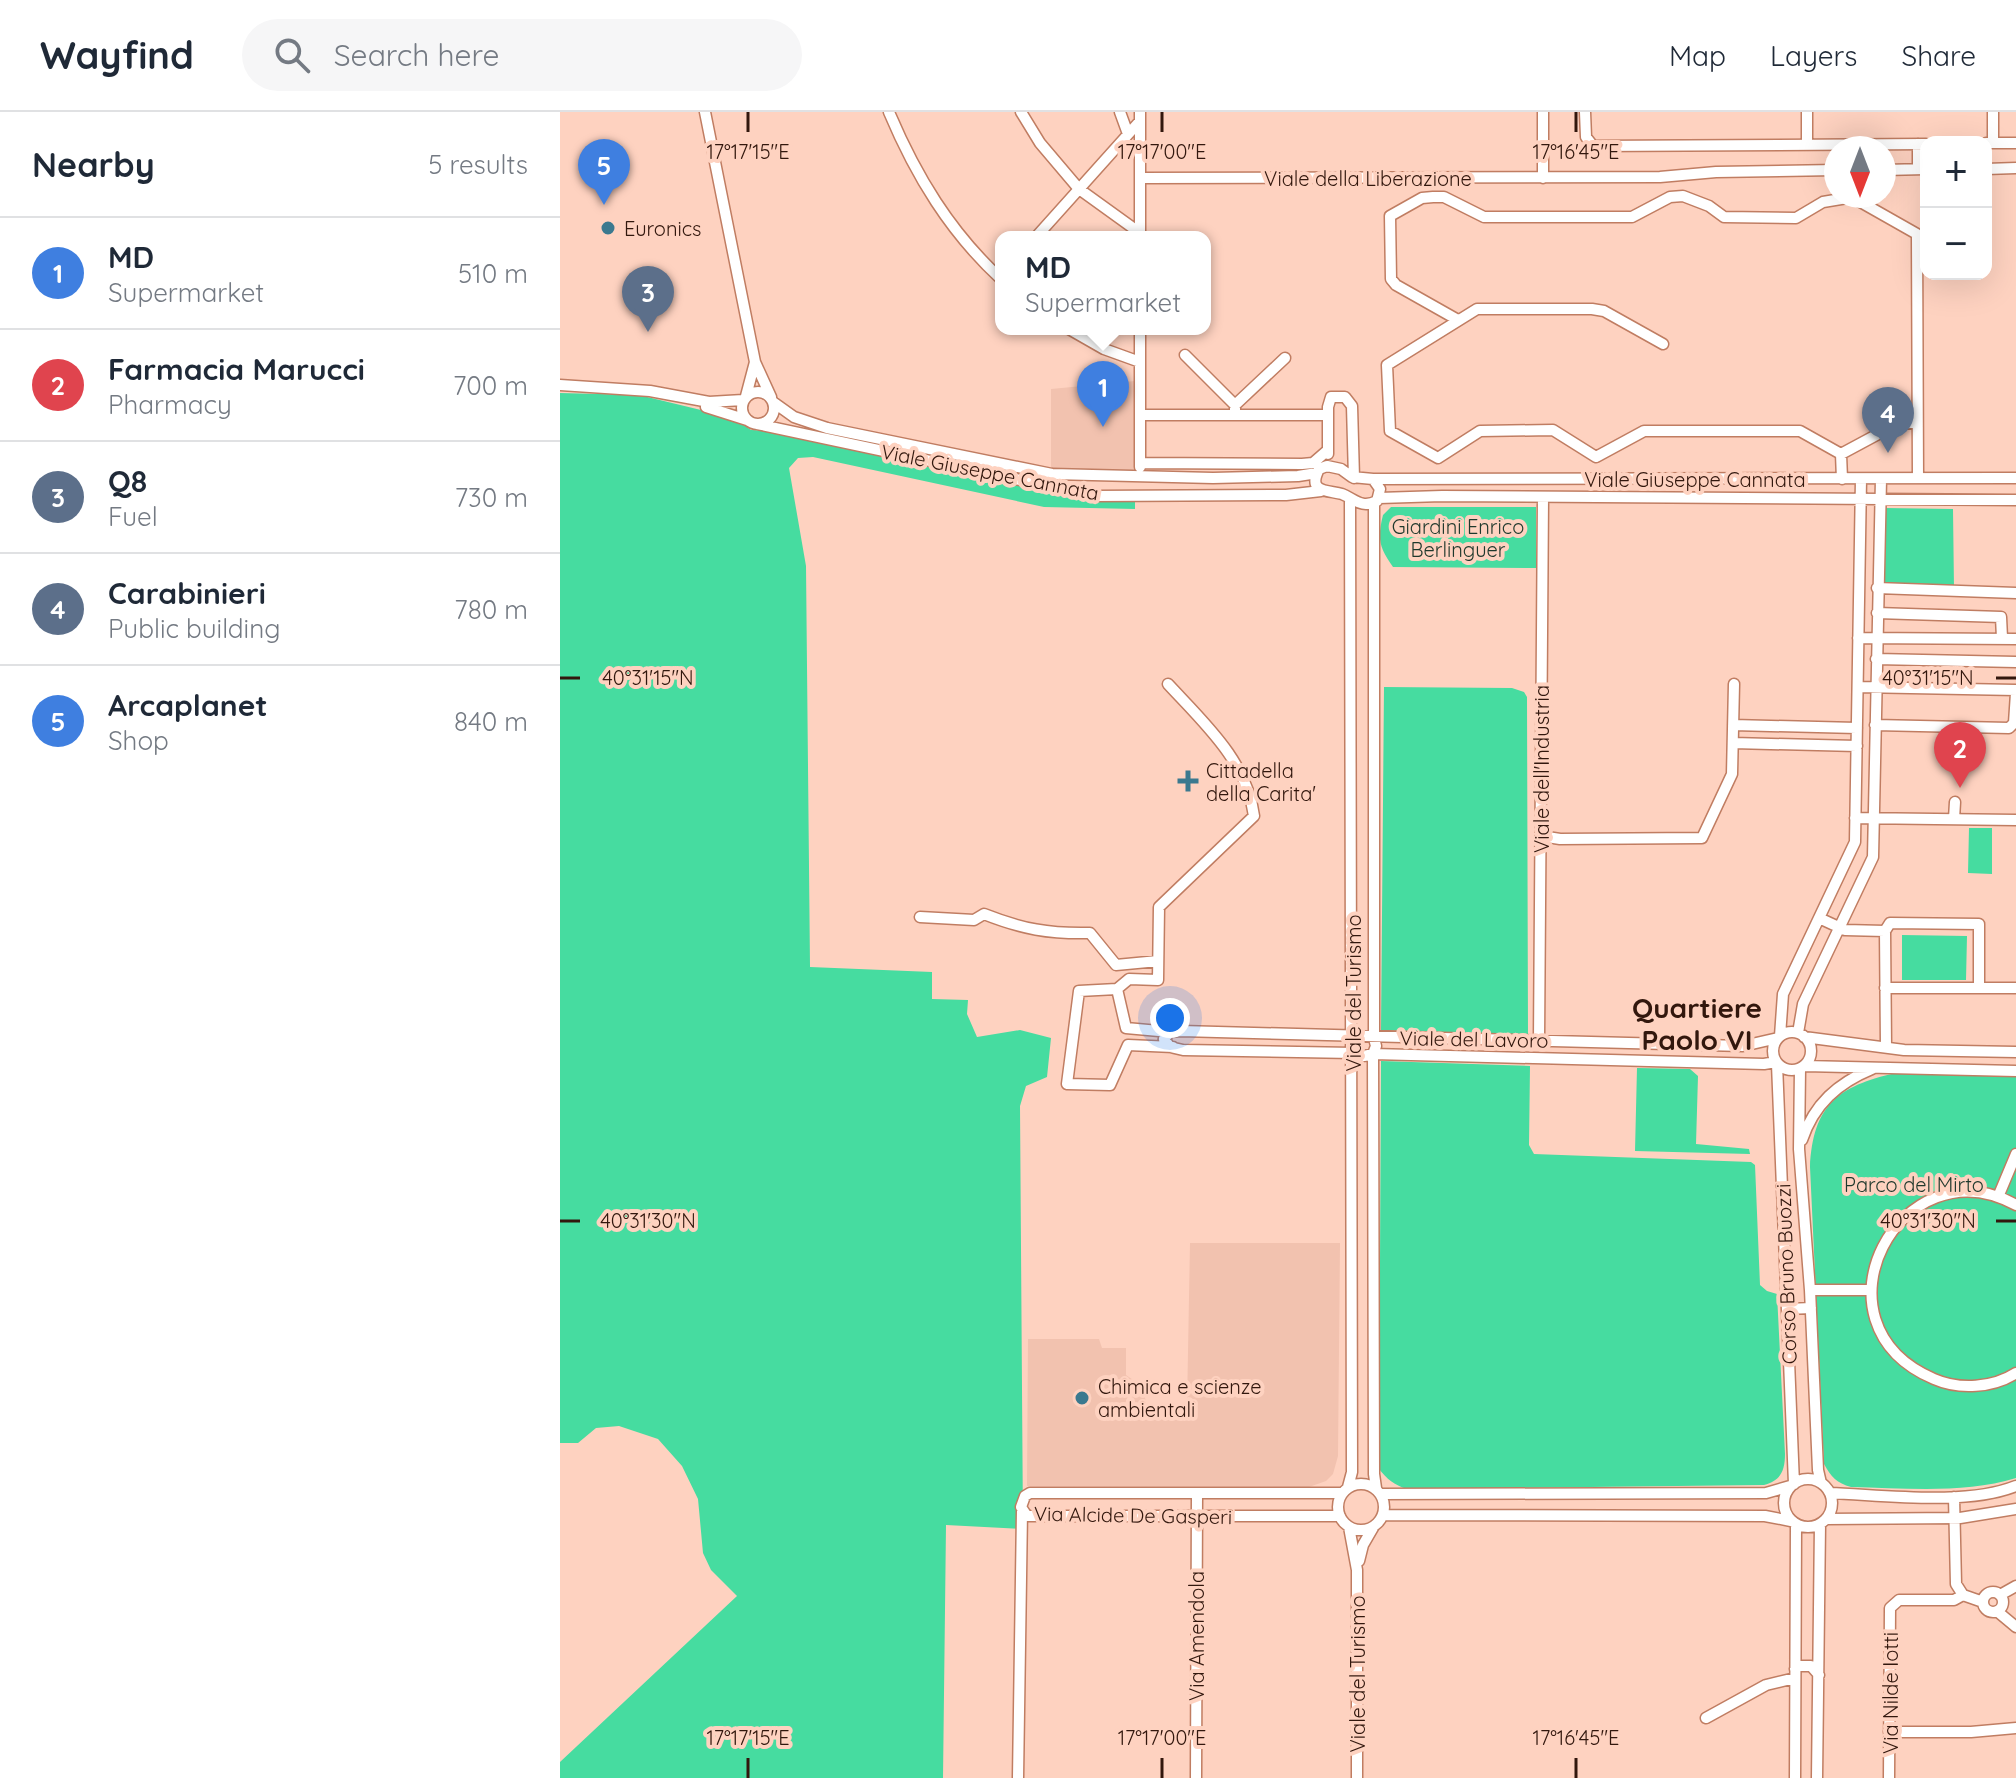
<!DOCTYPE html>
<meta charset="utf-8">
<style>
body{margin:0;font-family:Quicksand,sans-serif;background:#f6f6f7;color:#1f2937}
.controls{position:absolute;right:24px;top:24px;display:grid;overflow:hidden;border-radius:16px;box-shadow:0 8px 32px #0002}
.controls button{width:72px;height:72px;display:grid;place-items:center;padding:0;border:0;border-bottom:2px solid #e0e1e3;background:#fff;color:#1f2937;font:40px sans-serif}
.compass{position:absolute;left:1264px;top:24px;width:72px;height:72px;border-radius:50%;background:#fff;box-shadow:0 8px 32px #0002;rotate:180deg}
.you{position:absolute;left:610px;top:906px;width:28px;height:28px;margin:-20px;border:6px solid #fff;border-radius:50%;background:#1a73e8;box-shadow:0 0 0 12px #1a73e833}
.badge{display:grid;place-items:center;width:52px;height:52px;border-radius:50%;background:#3b798f;color:#fff;font-size:26px;font-weight:700}
.pin{position:absolute;translate:-50% -66px;filter:drop-shadow(0 2px 4px #0008)}
.pin::after{content:'';position:absolute;top:42px;width:28px;height:24px;background:inherit;clip-path:polygon(0 0,100% 0,50% 100%)}
.popup{position:absolute;left:435px;top:119px;width:216px;height:104px;box-sizing:border-box;display:grid;place-content:center;border-radius:16px;background:#fff;filter:drop-shadow(0 2px 6px #0005);font-size:26px;white-space:nowrap;color:#747a83}
.popup b{font-size:30px;color:#1f2937}
.popup::after{content:'';position:absolute;left:50%;top:100%;margin-left:-16px;border:16px solid transparent;border-top-color:#fff}
.list{margin:0;padding:0;list-style:none}
h2{display:flex;justify-content:space-between;align-items:center;height:104px;margin:0;padding:0 32px;font-size:34px}
h2 small{font-size:26px;font-weight:400;color:#747a83}
.list li{display:grid;grid-template-columns:52px 1fr auto;gap:24px;align-items:center;box-sizing:border-box;height:112px;padding:0 32px;border-top:2px solid #e0e1e3}
.list b{display:block;font-size:30px;white-space:nowrap}
.list p{margin:0;font-size:26px;white-space:nowrap;color:#747a83}
.list em{font-size:26px;font-style:normal;color:#747a83}
.icon{flex:none;width:44px;height:44px;fill:none;stroke:currentColor;stroke-width:2;stroke-linecap:round;stroke-linejoin:round}
.map{position:relative;flex:none;width:1456px;height:1666px;overflow:hidden}
header{display:flex;align-items:center;gap:48px;box-sizing:border-box;height:112px;padding:0 40px;background:#fff;border-bottom:2px solid #e0e1e3}
header strong{font-size:38px}
nav{display:flex;gap:44px;margin-inline-start:auto;font-size:28px}
.search{width:560px;height:72px;background:#f6f6f7;display:flex;align-items:center;gap:20px;box-sizing:border-box;padding:0 28px;border-radius:44px;color:#747a83;font-size:30px}
main{display:flex}
aside{flex:1;background:#fff}
.map>svg:first-child{display:block}
.built{fill:#f2c2af}
.green{fill:#46dca0}
.lines{fill:none;stroke-linecap:round;stroke-linejoin:round}
.minor-casing{stroke:#c07d62;stroke-width:13}
.minor{stroke:#fff;stroke-width:10}
.ticks{fill:none;stroke:#32170d;stroke-width:3}
.poi-dot{fill:#3b798f;stroke:#fed2c0;stroke-width:3}
.labels{text-anchor:middle;dominant-baseline:central;stroke-width:8;stroke-linejoin:round;paint-order:stroke}
.street-label{font-size:20px;fill:#32170d;stroke:#fed2c0}
.poi-label{font-size:20px;fill:#32170d;stroke:#fed2c0;text-anchor:start}
.park-label{font-size:20px;fill:#1f382c;stroke:#fed2c0}
.district-label{font-size:28px;font-weight:bold;fill:#32170d;stroke:#fed2c0}
.ticks-label{font-size:20px;text-anchor:middle;fill:#32170d;stroke:#fed2c0;stroke-width:8;stroke-linejoin:round;paint-order:stroke}
</style>
<header>
<strong>Wayfind</strong>
<div class="search"><svg class="icon" aria-label="search" viewBox="0 0 24 24"><circle cx="10" cy="10" r="6"/><path d="M15 15l6 6"/></svg>Search here</div>
<nav><a>Map</a><a>Layers</a><a>Share</a></nav>
</header>
<main>
<aside>
<h2>Nearby<small>5 results</small></h2>
<ul class="list">
<li><span class="badge" style="background:#3f7fe0">1</span><div><b>MD</b><p>Supermarket</p></div><em>510 m</em></li>
<li><span class="badge" style="background:#e0444e">2</span><div><b>Farmacia Marucci</b><p>Pharmacy</p></div><em>700 m</em></li>
<li><span class="badge" style="background:#5c6f8a">3</span><div><b>Q8</b><p>Fuel</p></div><em>730 m</em></li>
<li><span class="badge" style="background:#5c6f8a">4</span><div><b>Carabinieri</b><p>Public building</p></div><em>780 m</em></li>
<li><span class="badge" style="background:#3f7fe0">5</span><div><b>Arcaplanet</b><p>Shop</p></div><em>840 m</em></li>
</ul>
</aside>
<div class="map">
<svg width="1456" height="1666" viewBox="0 0 1456 1666">
<rect width="100%" height="100%" fill="#fed2c0"/>
<path class="built" d="M575 269V361L491 356V277Z
M630 1131H780L778 1344 773 1362 766 1369 749 1375 467 1374 468 1227H539L542 1236H566V1263L583 1275 587 1296 627 1295Z"/>
<path class="green" d="M0 281 79 283 174 306 191 318 218 319 575 388V397L484 395 253 345 238 346 229 356 246 454 250 855 372 860V887L408 888 407 902 417 925 460 918 491 926 487 965 466 974 460 994 463 1417 386 1413 383 1666H0V1650L177 1484 151 1458 143 1441 138 1387 122 1354 98 1327 59 1314 36 1316 18 1331H0Z
M831 395H976V456L833 455C819 435 817 427 823 403Z
M1325 396 1393 397 1394 477 1322 474Z
M824 575 952 576 964 580 967 585 968 923 821 918Z
M1409 716H1432V762L1408 761Z
M1342 823 1407 824 1406 868H1342Z
M821 949 970 954 969 1033 974 1042 1191 1050 1195 1053 1200 1173 1207 1179 1217 1182 1225 1342C1225 1358 1221 1369 1204 1373L847 1377C834 1373 827 1367 819 1357Z
M1077 956 1130 957 1138 964 1136 1032 1189 1037 1190 1042 1075 1039Z
M1336 961 1456 964V1366C1404 1382 1345 1376 1291 1375 1277 1371 1271 1365 1264 1352L1250 1055C1253 994 1277 974 1336 961Z"/>
<g class="lines">
<g class="minor-casing">
<path id="minor" d="M145 0 195 250 211 285
M329 0C356 64 390 120 441 167
M461 0 480 31 519 77 580 121
M560 0 568 22
M580 0V125
M983 0V66
M1025 0 1026 25 1033 34 1366 32
M1247 0V32
M1433 0V31
M1426 31H1456
M1358 57V32
M1426 57 1456 56
M1324 58 1366 57
M580 66 1100 65 1156 60 1276 58
M476 125 580 9
M898 208 836 173 831 167 830 104 862 86 873 85H884L924 105H1072L1110 85 1123 84 1149 94 1164 105 1236 106 1263 90 1287 86 1297 88 1357 122 1358 366
M509 217 544 237 580 250
M625 243 675 293V303
M0 273 90 279 149 290 183 288
M182 296a16 16 0 1 1 32 0a16 16 0 1 1-32 0Z
M186 284 195 250
M213 290 234 305 267 316 492 362 653 366 738 364 757 361
M675 293 725 246
M146 295 187 308
M580 303H768
M197 312 535 384 726 383 761 379
M768 342V295L771 285H785L792 294 794 366
M1281 342 1282 367
M1036 345 993 318 920 319 878 346 830 319 827 253 917 197H1032L1044 199 1103 232
M1036 345 1084 319H1240L1281 342 1335 313 1357 310
M580 351 742 352 753 351 768 338
M767 354 781 357 792 365 813 367 820 377 817 389C801 397 795 387 782 382 767 378 747 381 759 357Z
M580 355V217
M813 367 1456 366
M819 386 882 384 1456 388
M814 391V926L816 934 813 942 814 1362 816 1376
M1317 476 1456 481
M1317 501 1441 505 1442 526
M1298 526 1456 527
M1316 547 1456 550
M1298 575 1456 578
M1173 613 1297 616
M1315 613 1449 616 1454 611 1456 581
M1173 631 1297 634
M1295 706 1456 708
M1394 707 1395 690
M981 724 1000 727 1142 726 1172 662 1174 572
M360 805 414 808 424 802C462 817 489 822 530 821L556 853 598 849
M1259 806 1285 818 1325 819
M1325 876H1419V812L1330 811 1325 819 1326 935
M1419 876H1456
M557 877 569 867 598 868 599 795 694 704C687 649 644 611 608 572
M1213 939a19 19 0 1 1 38 0a19 19 0 1 1-38 0Z
M610 920 566 916 557 877 519 879 507 972 550 973 568 933 613 935
M1238 921 1243 892 1313 745 1321 367
M1220 924 1223 882 1295 730 1301 367
M1244 925 1344 938 1456 940
M979 928 983 385
M1216 950 1204 952 813 942 804 944 793 941 623 938 610 935 604 927 610 920 621 919 1183 934 1218 926
M1217 952 1234 1372
M1245 954 1456 959
M1240 957 1239 1037 1250 1178 1258 1358 1261 1371
M1242 1028C1254 992 1278 971 1312 957
M1438 1085 1456 1042
M1456 1093C1341 1029 1243 1211 1374 1267 1399 1278 1433 1276 1456 1261
M1250 1178H1311
M1227 1197 1251 1196
M1224 1391a24 24 0 1 1 48 0a24 24 0 1 1-48 0Z
M778 1395a23 23 0 1 1 46 0a23 23 0 1 1-46 0Z
M788 1375 792 1360 790 387
M1270 1381C1324 1383 1406 1394 1456 1374
M821 1382 1206 1381 1230 1374
M1394 1385 1396 1472 1403 1483 1423 1490
M823 1403 1205 1404 1231 1409
M780 1404H467L461 1395 465 1384 470 1381H782
M1266 1407 1400 1406 1456 1397
M789 1415 797 1458V1666
M799 1449 803 1433 814 1414
M1423 1490a10 10 0 1 1 20 0a10 10 0 1 1-20 0Z
M1440 1483 1456 1474
M1438 1500 1456 1515
M1235 1557 1239 1554H1251L1259 1563
M1146 1606 1206 1573 1235 1566
M1329 1620H1411L1456 1616
M458 1666 462 1399
M636 1666 637 1381
M1235 1666 1236 1413
M1257 1666 1260 1412
M1329 1666 1330 1496 1339 1488H1394L1403 1483"/>
</g>
<use href="#minor" class="minor"/>
</g>
<path class="ticks" d="M188 0V20M602 0V20M1016 0V20M0 566H20M1436 566H1456M0 1109H20M1436 1109H1456M188 1646V1666M602 1646V1666M1016 1646V1666"/>
<g class="poi-dot">
<circle cx="48" cy="116" r="8"/>
<path d="M624 657h8v8h8v8h-8v8h-8v-8h-8v-8h8z"/>
<circle cx="522" cy="1286" r="8"/>
</g>
<g class="labels">
<g class="street-label">
<text x="808" y="66">Viale della Liberazione</text>
<text transform="translate(430 360) rotate(11)">Viale Giuseppe Cannata</text>
<text x="1135" y="367">Viale Giuseppe Cannata</text>
<text transform="translate(981 657) rotate(-90)">Viale dell'Industria</text>
<text transform="translate(793 881) rotate(-90)">Viale del Turismo</text>
<text transform="translate(914 927) rotate(1)">Viale del Lavoro</text>
<text transform="translate(1226 1162) rotate(-92)">Corso Bruno Buozzi</text>
<text transform="translate(573 1403) rotate(1)">Via Alcide De Gasperi</text>
<text transform="translate(636 1524) rotate(-90)">Via Amendola</text>
<text transform="translate(797 1562) rotate(-90)">Viale del Turismo</text>
<text transform="translate(1330 1581) rotate(-90)">Via Nilde Iotti</text>
</g>
<g class="poi-label">
<text x="64" y="116">Euronics</text>
<text x="646" y="658">Cittadella<tspan x="646" dy="23">della Carita'</tspan></text>
<text x="538" y="1274">Chimica e scienze<tspan x="538" dy="23">ambientali</tspan></text>
</g>
<g class="park-label">
<text x="898" y="414">Giardini Enrico<tspan x="898" dy="23">Berlinguer</tspan></text>
<text x="1354" y="1072">Parco del Mirto</text>
</g>
<g class="district-label">
<text x="1137" y="895">Quartiere<tspan x="1137" dy="32">Paolo VI</tspan></text>
</g>
</g>
<g class="ticks-label">
<text x="188" y="47">17°17'15"E</text>
<text x="602" y="47">17°17'00"E</text>
<text x="1016" y="47">17°16'45"E</text>
<text x="1368" y="573">40°31'15"N</text>
<text x="88" y="573">40°31'15"N</text>
<text x="1368" y="1116">40°31'30"N</text>
<text x="88" y="1116">40°31'30"N</text>
<text x="188" y="1633">17°17'15"E</text>
<text x="602" y="1633">17°17'00"E</text>
<text x="1016" y="1633">17°16'45"E</text>
</g>
</svg>
<div class="controls">
<button>+</button>
<button>−</button>
</div>
<svg class="compass" viewBox="-18 -18 36 36"><path d="M0-13l5 13h-10z" fill="#e53935"/><path d="M0 13l5-13h-10z" fill="#747a83"/></svg>
<div class="you"></div>
<div class="pin badge" style="left:543px;top:315px;background:#3f7fe0">1</div>
<div class="popup"><b>MD</b>Supermarket</div>
<div class="pin badge" style="left:1400px;top:676px;background:#e0444e">2</div>
<div class="pin badge" style="left:88px;top:220px;background:#5c6f8a">3</div>
<div class="pin badge" style="left:1328px;top:341px;background:#5c6f8a">4</div>
<div class="pin badge" style="left:44px;top:93px;background:#3f7fe0">5</div>
</div>
</main>
